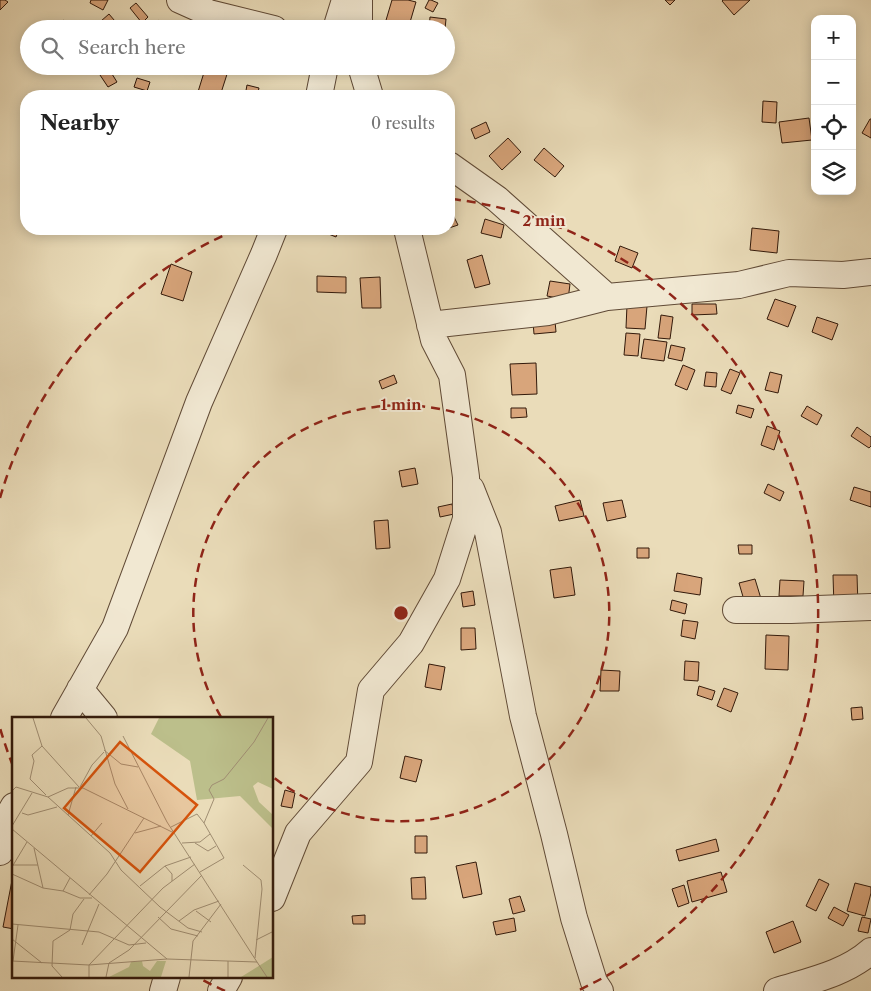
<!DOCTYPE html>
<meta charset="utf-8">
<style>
body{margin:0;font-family:"Libre Caslon Text",serif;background:#f2f2f2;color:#222}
.controls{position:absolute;right:15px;top:15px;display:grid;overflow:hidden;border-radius:10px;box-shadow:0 2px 12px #0003}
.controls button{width:45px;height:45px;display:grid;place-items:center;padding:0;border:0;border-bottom:1px solid #e0e0e0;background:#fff;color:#222;font:25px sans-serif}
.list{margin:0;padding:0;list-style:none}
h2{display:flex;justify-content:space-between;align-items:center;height:65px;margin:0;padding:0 20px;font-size:21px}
h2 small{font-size:16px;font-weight:400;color:#767676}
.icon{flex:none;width:28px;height:28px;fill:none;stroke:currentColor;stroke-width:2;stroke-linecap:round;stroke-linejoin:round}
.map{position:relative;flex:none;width:871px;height:991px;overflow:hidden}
.search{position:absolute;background:#fff;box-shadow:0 2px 12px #0003;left:20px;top:20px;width:435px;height:55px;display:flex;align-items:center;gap:12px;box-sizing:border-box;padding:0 18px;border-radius:28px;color:#767676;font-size:19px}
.panel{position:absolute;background:#fff;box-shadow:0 2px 12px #0003;left:20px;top:90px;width:435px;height:145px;border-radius:20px}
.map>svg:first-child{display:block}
.building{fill:#d8a57b;stroke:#32190a}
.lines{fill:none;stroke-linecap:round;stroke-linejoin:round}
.minor-casing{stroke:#604a36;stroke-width:28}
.minor{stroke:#f1e8d2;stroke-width:26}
.ring{fill:none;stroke:#8f2418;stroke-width:2.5;stroke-dasharray:9 6}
.inset-road{fill:none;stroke:#a08e73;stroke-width:1}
.view{fill:#d6530c;fill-opacity:0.15;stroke:#d6530c;stroke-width:2.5}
.inset-edge{fill:none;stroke:#32190a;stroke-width:2.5}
.centre{fill:#8f2418;stroke:#f1e8d2;stroke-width:2.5}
.ring-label{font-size:15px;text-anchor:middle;font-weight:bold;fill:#8f2418;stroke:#f1e8d2;stroke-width:4;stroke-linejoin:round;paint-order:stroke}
</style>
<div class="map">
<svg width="871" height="991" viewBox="0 0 871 991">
<rect width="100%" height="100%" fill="#eadcb9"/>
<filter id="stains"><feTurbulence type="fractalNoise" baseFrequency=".004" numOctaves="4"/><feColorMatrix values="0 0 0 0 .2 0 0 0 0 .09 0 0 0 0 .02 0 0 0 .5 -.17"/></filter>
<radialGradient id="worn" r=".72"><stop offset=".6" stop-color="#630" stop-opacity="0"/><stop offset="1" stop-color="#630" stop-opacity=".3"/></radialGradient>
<path class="building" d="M0 0H5L8 2 0 10Z
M91 0H108L103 10 90 3Z
M392 0H408L416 2 408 29H390L384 27Z
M429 0H431L438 3 433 12 425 8Z
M665 0H675L670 5Z
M723 0H750L734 15 722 1Z
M136 3 148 17 142 23 130 8Z
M109 14 120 27 118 29H107L101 21Z
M430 17 446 19 445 29H429Z
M63 20 71 26 69 29H55Z
M158 20 168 29H151Z
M72 66H87L78 73Z
M100 66H107L117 82 108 87 96 69Z
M206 66H224L229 68 220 96 197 95Z
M137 78 150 82 147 91 134 87Z
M247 85 259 88 257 96H245Z
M763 101 777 102 776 123 762 122Z
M809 118 812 140 782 143 779 122Z
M870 119H871V138L862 133Z
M486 122 490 132 475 139 471 129Z
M508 138 521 152 502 170 489 156Z
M544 148 564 166 555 177 534 160Z
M452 213 458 225 449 228V215Z
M485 219 504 225 501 238 481 233Z
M752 228 779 231 777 253 750 250Z
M322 229H339L336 237 321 231Z
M620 246 638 253 632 268 615 261Z
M482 255 490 284 475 288 467 260Z
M171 264 192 272 183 301 161 294Z
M317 276 346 277V293L317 292Z
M380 277 381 308H362L360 278Z
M550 281 570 284 568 300 547 296Z
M775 299 796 306 788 327 767 319Z
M692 304H716L717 314 692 315Z
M627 305 647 306 645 329 626 328Z
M661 315 673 317 670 339 658 338Z
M817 317 838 324 832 340 812 332Z
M555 321 556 332 534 334 533 322Z
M626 333 640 334 638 356 624 355Z
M644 339 667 342 664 361 641 358Z
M671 345 685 348 682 361 668 358Z
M536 363 537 394 512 395 510 364Z
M683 365 695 370 687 390 675 385Z
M730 369 740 373 731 394 721 390Z
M706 372 717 373 716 387 704 386Z
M770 372 782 375 778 393 765 390Z
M394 375 397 383 382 389 379 381Z
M738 405 754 409 751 418 736 413Z
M807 406 822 415 817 425 801 416Z
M511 408H526L527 417 511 418Z
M767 426 780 431 774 450 761 445Z
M857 427 871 437V446L869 448 851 436Z
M415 468 418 484 402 487 399 471Z
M768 484 784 492 780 501 764 493Z
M854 487 871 492V507L850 500Z
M580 500 584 516 559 521 555 506Z
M622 500 626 517 607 521 603 503Z
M452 504 454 514 440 517 438 507Z
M388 520 390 548 376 549 374 521Z
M738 545H752V554H739Z
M637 548H649V558H637Z
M571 567 575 595 554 598 550 570Z
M677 573 702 578 700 595 674 591Z
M833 575H857L858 606 834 607Z
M755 579 762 602 746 607 739 583Z
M780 580 804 581 803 596H779Z
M473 591 475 605 463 607 461 593Z
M672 600 687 604 685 614 670 610Z
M683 620 698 622 695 639 681 636Z
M461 628H475L476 649 461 650Z
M766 635 789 636 788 670 765 669Z
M685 661 699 662 698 681 684 680Z
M429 664 445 667 441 690 425 687Z
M601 670 620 671 619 691H600Z
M699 686 715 691 712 700 697 695Z
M724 688 738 693 731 712 717 706Z
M862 707 863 719 852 720 851 708Z
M405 756 422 760 416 782 400 778Z
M285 790 295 793 292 808 281 806Z
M415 836H427V853H415Z
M716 839 719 851 679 861 676 850Z
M476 862 482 894 463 898 456 866Z
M14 870V929L3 927Z
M721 872 727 892 692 902 687 881Z
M425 877 426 899H412L411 878Z
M819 879 829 884 816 911 806 906Z
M855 883 871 887V893L865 916 847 911Z
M684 885 689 903 678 907 672 889Z
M520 896 525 911 513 914 509 899Z
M834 907 849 915 843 926 828 918Z
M365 915V924H353L352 916Z
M862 917 871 919 868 933 858 931Z
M514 918 516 931 496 935 493 922Z
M793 921 801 942 774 953 766 932Z"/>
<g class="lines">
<g class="minor-casing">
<path id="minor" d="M180 0 209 13 274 29
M359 0V29
M336 29 345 0
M361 66 370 96
M319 96 325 66
M449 165 497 199 607 297
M430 325 548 312 607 297 739 285 789 273 843 275 871 272
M471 489 488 532 523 716 554 834 574 918 594 982 600 991
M736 610H791L871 607
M80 689 104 718
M64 718 115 628 199 402 264 254 274 229
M0 852 6 820 14 806
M272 898 298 833 359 762 371 690 411 643 447 579 466 519V477L452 375 434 340 407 229
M163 991 167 977
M221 991 229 977
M777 991C809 981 845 974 871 951"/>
</g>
<use href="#minor" class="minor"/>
</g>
<g class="ring">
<path d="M221 717A208 208 0 1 1 273 777"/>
<path d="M225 991A417 417 0 0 1 199 978M13 766A417 417 0 0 1 0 728M0 498A417 417 0 0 1 238 229M452 199A417 417 0 0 1 577 991"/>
</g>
<g transform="translate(12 717)">
<rect width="261" height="261" fill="#eadcb9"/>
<path d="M147 1H261V72L246 65 241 69 247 85 261 98V112L228 79 185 83 178 44 139 17ZM261 240V260H228H229ZM130 244 131 249 138 254 145 244H154L149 260H97L117 250 119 245Z" fill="#bcbf8b"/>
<path class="inset-road" d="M21 1 30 29 67 70M74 1 89 19 103 67 116 92M111 19 155 105 245 245M30 29 20 38 22 44 18 62 34 78M92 33 109 47 126 50M68 70 80 48 92 35M0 74 4 70 36 80 56 71H71L162 116M36 80 98 136 109 153 148 190 176 211 190 215M10 96 16 98 45 90M56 98 64 70M192 106 202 82 197 73 200 68 212 62 242 25 256 1M0 109 20 76M159 110 185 97 192 106 212 141 188 155M0 112 155 242 245 245 255 260M123 116 149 109M79 119 90 106M170 126 188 125 198 117M183 126 196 134 204 129M22 131 31 171 51 174M1 148H26M231 148 249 163 250 172 243 241M153 149 160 157V164M0 150 15 125M0 157 31 171M58 161 51 174 68 181H80M128 169 153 149 179 140M77 178 95 157 132 101M184 194 199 205M146 200 159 212 186 219M167 204 182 193 207 184M0 207 87 215 117 228 134 226M0 222 30 246M244 223 262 214M70 228 87 187M0 244 77 248 155 242M1 244 6 208M50 260 40 249 41 224 58 213 61 197 72 182M77 260V248L151 171 183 147M94 260 97 246 117 233 190 158M177 260 181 224 209 187M216 260V244"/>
<path class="view" d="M108 25 185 88 128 155 52 91Z"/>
<rect width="261" height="261" class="inset-edge"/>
</g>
<circle cx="401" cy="613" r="8" class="centre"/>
<g class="ring-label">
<text x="544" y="226">2 min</text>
<text x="401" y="410">1 min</text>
</g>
<rect width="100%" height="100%" filter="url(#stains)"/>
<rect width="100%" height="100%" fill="url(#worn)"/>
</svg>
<div class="controls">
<button>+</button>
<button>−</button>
<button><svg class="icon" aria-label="locate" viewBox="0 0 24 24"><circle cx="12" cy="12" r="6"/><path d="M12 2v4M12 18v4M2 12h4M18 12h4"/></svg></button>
<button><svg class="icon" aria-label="layers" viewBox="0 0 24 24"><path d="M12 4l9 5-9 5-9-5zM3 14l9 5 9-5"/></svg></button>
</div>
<div class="search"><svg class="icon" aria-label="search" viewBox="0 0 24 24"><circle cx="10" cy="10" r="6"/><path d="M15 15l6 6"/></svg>Search here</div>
<section class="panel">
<h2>Nearby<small>0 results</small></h2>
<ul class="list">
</ul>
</section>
</div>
